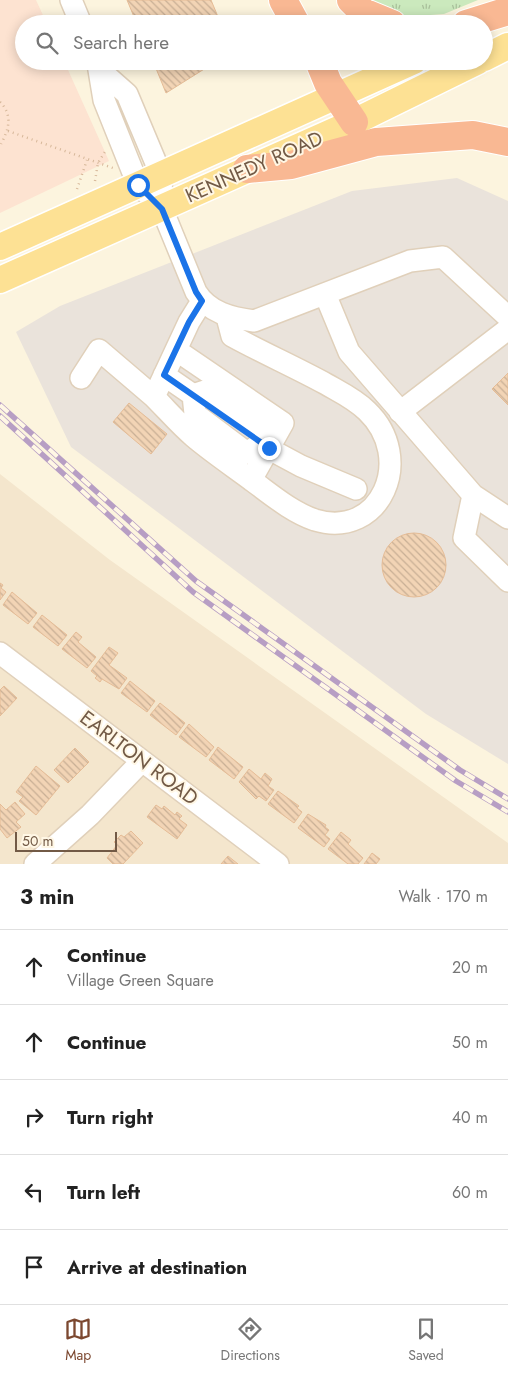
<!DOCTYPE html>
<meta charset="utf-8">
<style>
body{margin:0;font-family:Jost,sans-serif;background:#f6f6f6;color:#222}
.scale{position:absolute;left:15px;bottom:12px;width:102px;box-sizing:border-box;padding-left:5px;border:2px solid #725a46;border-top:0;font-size:14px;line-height:18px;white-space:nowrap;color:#725a46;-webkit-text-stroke:4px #fff7e5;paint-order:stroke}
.stop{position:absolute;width:15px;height:15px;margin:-11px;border:4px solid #1a73e8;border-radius:50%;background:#fff}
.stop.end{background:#1a73e8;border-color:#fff;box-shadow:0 1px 5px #0008}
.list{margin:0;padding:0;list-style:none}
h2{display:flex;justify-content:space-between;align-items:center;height:65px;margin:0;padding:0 20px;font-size:21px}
h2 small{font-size:16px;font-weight:400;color:#767676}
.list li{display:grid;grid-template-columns:32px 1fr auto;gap:15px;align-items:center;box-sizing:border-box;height:75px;padding:0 20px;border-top:1px solid #e0e0e0}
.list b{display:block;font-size:19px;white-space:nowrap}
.list p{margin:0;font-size:16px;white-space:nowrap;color:#767676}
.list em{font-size:16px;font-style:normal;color:#767676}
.icon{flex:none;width:28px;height:28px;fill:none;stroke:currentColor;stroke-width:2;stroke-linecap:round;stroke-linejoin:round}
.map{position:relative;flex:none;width:508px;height:864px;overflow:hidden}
.search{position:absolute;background:#fff;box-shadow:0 2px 12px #0003;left:15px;right:15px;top:15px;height:55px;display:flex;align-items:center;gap:12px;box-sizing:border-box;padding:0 18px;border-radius:28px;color:#767676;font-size:19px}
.sheet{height:440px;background:#fff}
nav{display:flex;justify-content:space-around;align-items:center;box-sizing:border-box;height:70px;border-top:1px solid #e0e0e0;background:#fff;font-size:14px;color:#767676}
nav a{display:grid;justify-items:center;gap:2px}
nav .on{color:#7c4830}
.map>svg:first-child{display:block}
.residential{fill:#f4e6cd}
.commercial{fill:#fde3d1}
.industrial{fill:#eae3db}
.grass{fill:url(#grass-tufts)}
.building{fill:url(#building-back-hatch);stroke:#e5bc96}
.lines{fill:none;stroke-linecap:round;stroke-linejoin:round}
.minor-casing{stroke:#e0d0ba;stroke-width:24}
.major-casing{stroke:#fff;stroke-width:29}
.highway-casing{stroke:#fff;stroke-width:30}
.path{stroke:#d6b799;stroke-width:2.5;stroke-dasharray:1 4;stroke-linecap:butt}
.minor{stroke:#fff;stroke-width:21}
.major{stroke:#fde194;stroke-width:26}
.highway{stroke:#f9b893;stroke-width:28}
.rail-casing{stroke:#b79ec4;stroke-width:5.5}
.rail{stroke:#fff7e5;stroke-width:4;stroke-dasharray:11;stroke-linecap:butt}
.route{stroke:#1a73e8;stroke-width:6}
.labels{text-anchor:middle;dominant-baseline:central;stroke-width:4;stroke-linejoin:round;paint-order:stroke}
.street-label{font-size:20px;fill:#725a46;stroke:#fff7e5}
</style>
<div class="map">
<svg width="508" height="864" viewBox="0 0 508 864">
<defs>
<pattern id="grass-tufts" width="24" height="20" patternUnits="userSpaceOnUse" patternTransform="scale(1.25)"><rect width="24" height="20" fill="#cbe9bd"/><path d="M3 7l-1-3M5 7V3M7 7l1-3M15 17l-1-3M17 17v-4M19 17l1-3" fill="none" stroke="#a9c09b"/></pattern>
<pattern id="building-back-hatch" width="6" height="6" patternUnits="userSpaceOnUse" patternTransform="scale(1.25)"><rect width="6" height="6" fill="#f2d4b5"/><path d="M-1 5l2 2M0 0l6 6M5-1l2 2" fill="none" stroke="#c8af95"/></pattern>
</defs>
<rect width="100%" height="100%" fill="#fcf4de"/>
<path class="residential" d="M0 474 110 560 508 843V864H0Z"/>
<path class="commercial" d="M0 0H36L47 24H24V61H64L109 161 0 213Z"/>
<path class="industrial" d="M457 178 508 201V764L426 714 71 447 16 332 60 306 352 191Z"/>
<path class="grass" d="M360 0H478L444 14 403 17Z"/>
<path class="building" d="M127 0H211L221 24H137Z
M153 61H217L166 93Z
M508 373V405L492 389Z
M129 403 167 434 151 454 113 422Z
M382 565a32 32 0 1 1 64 0a32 32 0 1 1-64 0Z
M0 583 3 585 1 588 6 592 0 600Z
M12 592 37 613 28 624 3 605Z
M42 615 67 635 58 646 33 627Z
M76 632 82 637 78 642 96 657 87 668 62 649Z
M109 647 118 653 109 665 127 678 119 689 102 679 100 682 95 678 97 676 91 671Z
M130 681 155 701 147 712 121 693Z
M4 686 17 698 0 716V690Z
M160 703 185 723 176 735 150 715Z
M189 724 214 747 206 757 179 737Z
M218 747 243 767 234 779 209 760Z
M75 748 89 762 68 783 54 770Z
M36 766 60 786 36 815 19 801 23 797 16 792Z
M249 769 261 779 265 773 272 779 268 786 274 790 266 801 259 796 256 799 239 782Z
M278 791 299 806 297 808 302 812 294 823 268 804Z
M15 802 25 814 16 822 21 827 7 838 0 829V804L6 810Z
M156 805 162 809 164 806 175 815 177 812 182 816 179 819 187 825 177 839 147 817Z
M308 814 326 825 325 827 329 830 325 835 330 839 324 847 298 828Z
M131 831 143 843 123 864H113L107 858 117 845 114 842 121 835 124 837Z
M341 832 351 840 348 844 363 858 358 864H348L328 849Z
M372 853 380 859 376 864H364Z
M228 856 238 864H221Z"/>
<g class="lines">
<g class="minor-casing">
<path id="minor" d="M71 0 81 24
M98 64 104 100 138 185 150 196
M101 71 127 94 161 175 162 209 196 292C209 313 232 318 254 321L410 261 443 257 508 317
M325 294 349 352 473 495 508 518
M176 350 283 423 251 480
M164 375 193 395 195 414 247 453 260 444 301 466 356 489
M81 378 99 350 154 397 189 322 202 301
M193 395 208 390 261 428 260 444
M154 397C167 410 180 425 194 437 213 453 234 467 254 482 273 496 292 512 315 520 381 540 416 458 367 411 355 399 340 392 326 384 295 367 263 353 232 336L227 317
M400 412 508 329
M473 495 464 538 508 581
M0 653 278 864
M35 864 90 815 142 761"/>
</g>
<g class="major-casing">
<path id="major" d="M484 58 508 46
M0 247 414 61
M0 280 354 122 478 61"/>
</g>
<g class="highway-casing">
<path id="highway" d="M283 0 296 24
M351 0 363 12 392 24
M466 24 508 11
M319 61 328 83 354 122
M247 169 291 165 376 142 473 135 508 142"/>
</g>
<path class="path" d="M0 102C13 115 9 129 1 144
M8 131 113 168
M95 181 98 163 106 150
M77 189 87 160"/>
<use href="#minor" class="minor"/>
<use href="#major" class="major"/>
<use href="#highway" class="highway"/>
<g class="rail-casing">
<path id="rail" d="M0 405 196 581 460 770 508 799
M0 416 193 592 456 781 508 812"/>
</g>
<use href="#rail" class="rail"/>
</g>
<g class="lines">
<path class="route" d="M138 185 162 209 196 292 202 301 189 322 164 375 269 448"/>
</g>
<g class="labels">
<g class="street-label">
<text transform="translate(254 167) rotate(-24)">KENNEDY ROAD</text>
<text transform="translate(139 758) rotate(37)">EARLTON ROAD</text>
</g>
</g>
</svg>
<div class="scale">50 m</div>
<div class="stop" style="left:138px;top:185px"></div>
<div class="stop end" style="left:269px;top:448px"></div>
<div class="search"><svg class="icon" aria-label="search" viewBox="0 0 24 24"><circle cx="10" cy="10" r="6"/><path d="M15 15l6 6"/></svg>Search here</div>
</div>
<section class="sheet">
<h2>3 min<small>Walk · 170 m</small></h2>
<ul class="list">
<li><svg class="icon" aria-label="ahead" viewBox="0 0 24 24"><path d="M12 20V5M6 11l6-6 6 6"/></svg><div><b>Continue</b><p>Village Green Square</p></div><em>20 m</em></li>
<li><svg class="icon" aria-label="ahead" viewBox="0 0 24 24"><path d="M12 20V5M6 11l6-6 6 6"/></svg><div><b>Continue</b></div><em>50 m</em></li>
<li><svg class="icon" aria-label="right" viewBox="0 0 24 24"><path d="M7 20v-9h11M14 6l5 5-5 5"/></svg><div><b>Turn right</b></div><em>40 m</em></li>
<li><svg class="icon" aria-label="left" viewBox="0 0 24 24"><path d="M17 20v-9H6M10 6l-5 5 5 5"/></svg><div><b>Turn left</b></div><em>60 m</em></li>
<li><svg class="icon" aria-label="arrive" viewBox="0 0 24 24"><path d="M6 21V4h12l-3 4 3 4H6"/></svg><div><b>Arrive at destination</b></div></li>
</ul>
</section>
<nav>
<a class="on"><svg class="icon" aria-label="map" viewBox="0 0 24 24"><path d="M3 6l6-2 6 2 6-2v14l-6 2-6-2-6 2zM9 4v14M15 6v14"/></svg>Map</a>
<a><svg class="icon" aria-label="directions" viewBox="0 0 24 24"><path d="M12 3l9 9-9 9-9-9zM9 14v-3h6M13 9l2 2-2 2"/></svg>Directions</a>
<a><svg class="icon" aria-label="saved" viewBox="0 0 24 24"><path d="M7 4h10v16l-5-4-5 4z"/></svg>Saved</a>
</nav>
